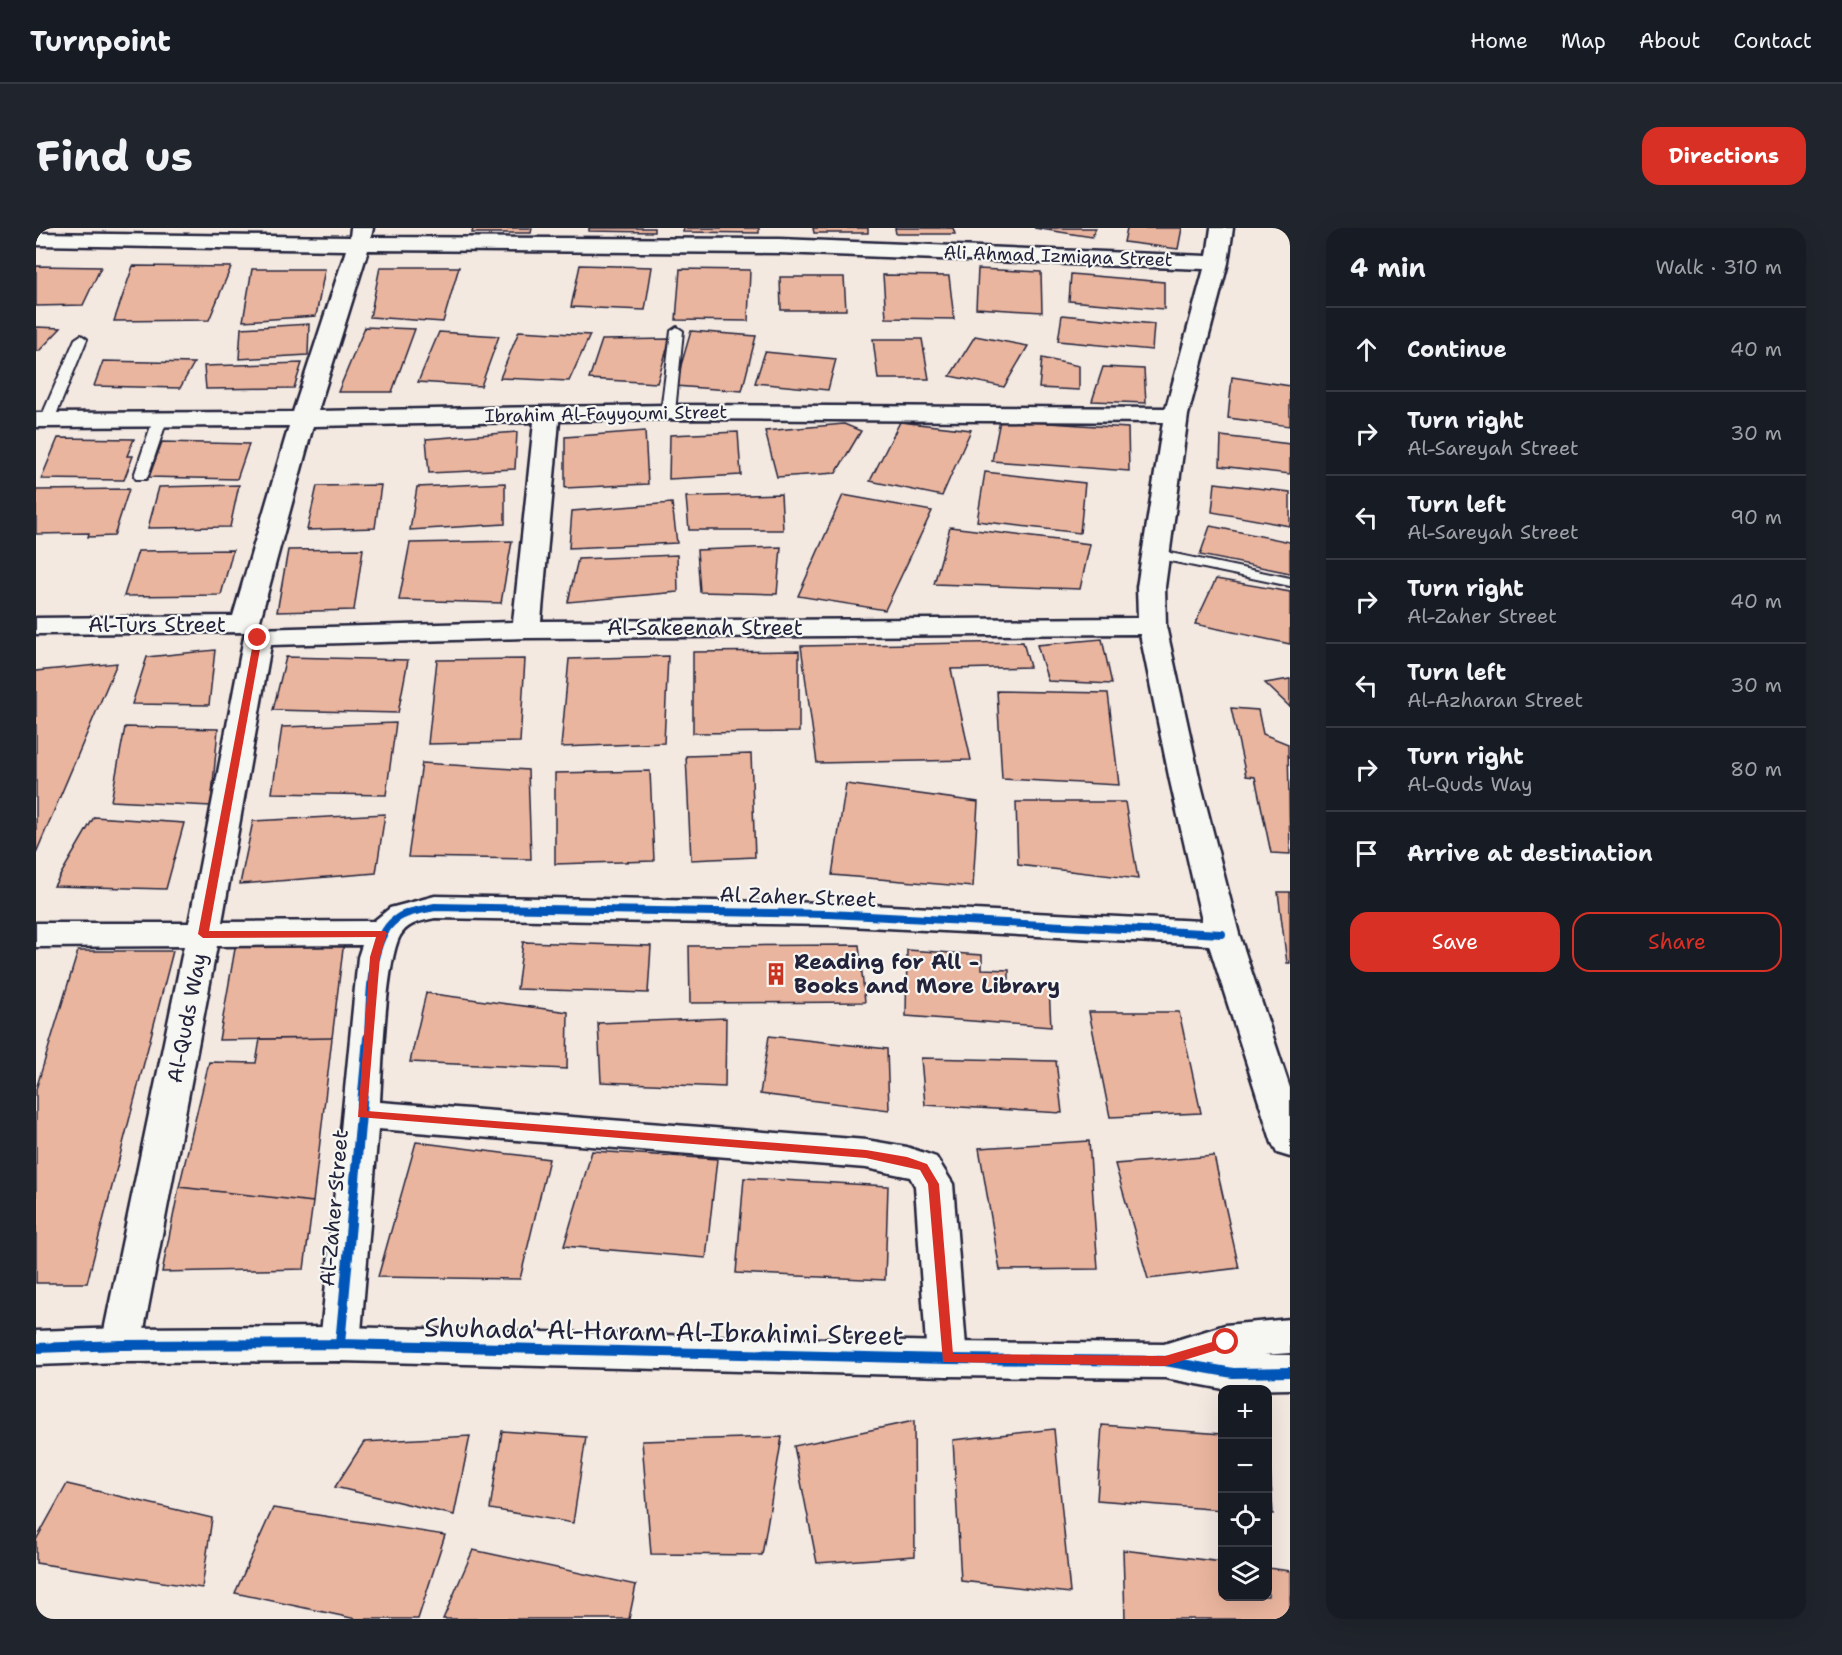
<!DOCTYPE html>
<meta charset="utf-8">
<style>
body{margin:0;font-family:"Shantell Sans",sans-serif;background:#20242c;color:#f1f3f6}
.controls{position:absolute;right:18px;bottom:18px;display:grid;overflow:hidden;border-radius:12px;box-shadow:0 6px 24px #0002}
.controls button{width:54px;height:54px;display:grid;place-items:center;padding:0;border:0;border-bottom:2px solid #363941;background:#171b24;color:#f1f3f6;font:30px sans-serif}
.stop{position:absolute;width:18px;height:18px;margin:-14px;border:4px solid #d93025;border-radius:50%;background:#fff}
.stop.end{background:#d93025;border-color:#fff;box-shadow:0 2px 6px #0008}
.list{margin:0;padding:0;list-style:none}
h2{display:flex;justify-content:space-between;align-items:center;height:78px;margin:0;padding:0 24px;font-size:26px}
h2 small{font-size:20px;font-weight:400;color:#9ea1a6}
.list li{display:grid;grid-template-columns:39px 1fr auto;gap:18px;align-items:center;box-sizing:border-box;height:84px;padding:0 24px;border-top:2px solid #363941}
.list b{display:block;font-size:22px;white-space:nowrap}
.list p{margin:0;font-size:20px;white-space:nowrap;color:#9ea1a6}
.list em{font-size:20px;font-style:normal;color:#9ea1a6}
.actions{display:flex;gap:12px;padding:18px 24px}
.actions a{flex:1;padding:14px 0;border:2px solid #d93025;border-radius:18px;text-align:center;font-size:21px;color:#d93025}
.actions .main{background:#d93025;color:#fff}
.icon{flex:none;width:33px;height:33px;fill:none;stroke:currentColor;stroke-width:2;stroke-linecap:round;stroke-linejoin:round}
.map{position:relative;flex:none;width:1254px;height:1391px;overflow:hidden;border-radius:18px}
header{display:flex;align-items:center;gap:36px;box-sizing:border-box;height:84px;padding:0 30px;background:#171b24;border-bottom:2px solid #363941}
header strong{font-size:28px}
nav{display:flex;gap:33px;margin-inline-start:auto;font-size:21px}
.intro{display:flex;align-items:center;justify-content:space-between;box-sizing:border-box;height:144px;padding:0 36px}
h1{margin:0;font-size:42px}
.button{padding:15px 27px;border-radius:18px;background:#d93025;color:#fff;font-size:21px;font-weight:700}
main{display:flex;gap:36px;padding:0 36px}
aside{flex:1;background:#171b24;border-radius:18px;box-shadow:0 6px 24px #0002}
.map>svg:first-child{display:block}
.building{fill:#eab59e;stroke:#22223b;stroke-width:1.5}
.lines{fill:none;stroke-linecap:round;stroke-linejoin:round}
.service-casing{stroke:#22223b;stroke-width:4}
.minor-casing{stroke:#22223b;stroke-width:5}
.tertiary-casing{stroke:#22223b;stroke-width:5}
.service{fill:#f6f6f2;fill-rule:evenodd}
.minor{fill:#f6f6f2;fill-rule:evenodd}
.tertiary{fill:#f6f6f2;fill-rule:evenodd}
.cycleway-far1-casing{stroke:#f6f6f2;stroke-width:12}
.cycleway-casing{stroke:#f6f6f2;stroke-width:14}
.cycleway-far1{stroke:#0057b8;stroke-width:8}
.cycleway{stroke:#0057b8;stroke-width:10}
.route{fill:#d93025}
.labels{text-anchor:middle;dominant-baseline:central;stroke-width:4.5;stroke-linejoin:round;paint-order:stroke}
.far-street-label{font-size:18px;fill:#22223b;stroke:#f6f6f2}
.street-label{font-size:21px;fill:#22223b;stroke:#f6f6f2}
.poi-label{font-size:21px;font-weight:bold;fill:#22223b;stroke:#f6f6f2;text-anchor:start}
.near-street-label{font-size:26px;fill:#22223b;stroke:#f6f6f2}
</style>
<header>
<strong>Turnpoint</strong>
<nav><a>Home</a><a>Map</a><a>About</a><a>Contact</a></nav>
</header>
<div class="intro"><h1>Find us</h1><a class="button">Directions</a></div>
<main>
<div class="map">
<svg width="1254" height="1391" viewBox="0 0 1254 1391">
<rect width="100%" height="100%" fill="#f4e9e1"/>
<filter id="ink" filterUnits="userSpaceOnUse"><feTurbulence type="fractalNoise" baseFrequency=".0167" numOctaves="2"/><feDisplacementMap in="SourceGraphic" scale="12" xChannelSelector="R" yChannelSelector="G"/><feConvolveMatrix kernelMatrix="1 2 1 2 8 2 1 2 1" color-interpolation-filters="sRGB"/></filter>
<g filter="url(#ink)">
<path class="building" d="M437 0H496L495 5H436Z
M553 0H618V4L553 3Z
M648 0H723V5L647 4Z
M777 0H832V5H778Z
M859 0H917L919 6H860Z
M998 0H1060L1056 9Z
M1091 0H1146L1142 21 1088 14Z
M544 37 616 39 609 82 535 79Z
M0 38 65 39 47 77 0 78Z
M97 38 195 39 173 92 78 93Z
M344 39H423L407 94 334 89Z
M216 41H289L280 88 207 93Z
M644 41 714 42 712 93 640 92Z
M942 41 1005 44 1006 84 940 80Z
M1035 46 1128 54V81L1033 73Z
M847 47 913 48 918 91 850 90Z
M744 49H808L810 82H745Z
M1026 87 1118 96 1116 122 1022 113Z
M273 96 272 127 203 131 205 100Z
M0 99 25 100 3 123H0Z
M329 99 379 101 356 164H302Z
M483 103 554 107 533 153 464 150Z
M655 103 720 108 706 163 639 158Z
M403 104 463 108 445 158 382 154Z
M939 108 992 118 968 159 914 148Z
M634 111 621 155 553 151 566 112Z
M837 111H886L893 151H842Z
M729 124 800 131 792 162 719 155Z
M1006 130 1043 138V162L1003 160Z
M67 133 158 135 144 160 58 158Z
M266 135 258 160 170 161 168 138Z
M1067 139 1108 141 1110 175 1056 173Z
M1196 149 1254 158V198L1192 190Z
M964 192 1092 200 1093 243 956 233Z
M864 194 935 202 906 268 834 253Z
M808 196 825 203 800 245 741 249 729 203Z
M609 203 612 256 529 260V209Z
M481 204 479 241 393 245 390 211Z
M702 204 705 247 633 251 634 207Z
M1185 208 1254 216V246L1184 238Z
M22 210 98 211 91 228H97L88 252 5 251Z
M126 214 213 216 201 251 113 249Z
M949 244 1049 255 1044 305 941 293Z
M469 255V296L374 302 381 259Z
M1179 255 1254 264V298L1176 284Z
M203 257 194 299 112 300 123 259Z
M345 257 339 300 271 302 281 258Z
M93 261 78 308 52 309 53 305 0 306V262Z
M745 266 747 302H653L650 269Z
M807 267 896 283 849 382 762 368Z
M636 275 641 315 533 320 536 283Z
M1174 298 1254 314V345L1164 327Z
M914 299 1054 316 1044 361 898 356Z
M476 313 465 375 363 372 374 315Z
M745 319 741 366 664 364 661 322Z
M327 321 318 382 241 384 252 322Z
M197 322 185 367 88 368 102 323Z
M641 327 642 364 532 374 542 331Z
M1180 351 1254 364V416L1159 396Z
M1066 411 1076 456 1012 453 1001 417Z
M987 414 994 439 915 441 935 532 781 535 765 418Z
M179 422 173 477 96 476 111 429Z
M763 423V504L657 505V424Z
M632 428 628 515 525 519 533 431Z
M250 429 372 432 362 485 237 482Z
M489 431 484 514 392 516 401 432Z
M81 435 0 625V443Z
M1254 451V479L1229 455Z
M961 463 1072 465 1083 557 966 551Z
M1195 480 1222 482 1227 506 1252 516 1254 626 1235 625 1219 549 1210 548Z
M360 495 350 567 236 565 246 499Z
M89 499 182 501 175 578 75 573Z
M715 526 719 629 655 632 650 528Z
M386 535 492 542 495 631 372 629Z
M614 543 618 633 519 636V545Z
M810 556 942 574 937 659 796 647Z
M980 574H1089L1102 651 982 637Z
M349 586 340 645 204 656 217 593Z
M58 589 148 595 130 661 18 658Z
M1242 664H1254V735H1251Z
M308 713 296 810 183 812 200 715Z
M487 714 615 718 612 765 481 761Z
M823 717 829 774 654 775 653 718Z
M871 722 946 727V741L973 742V757L1013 760 1015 799 870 788Z
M42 723H137L51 1055H0V861Z
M390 765 532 784 531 841 374 834Z
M1053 784H1143L1165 885 1074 889Z
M690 790 689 859 565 854 562 795Z
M733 808 851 821 853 882 724 866Z
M296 810 277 974 143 959 173 834 220 835 224 811Z
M885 830 1020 833 1026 885 889 877Z
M1053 913 1062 1041 964 1042 943 920Z
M380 914 513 931 484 1051 342 1049Z
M556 923 681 931 670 1030 528 1018Z
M1178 928 1203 1040 1112 1051 1079 936Z
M708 950 852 958 849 1052 700 1045Z
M143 959 277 974 268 1041 126 1044Z
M878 1193 879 1328 781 1335 758 1218Z
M1066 1197 1186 1206V1282L1061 1272Z
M1018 1201 1034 1365 925 1353 917 1212Z
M466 1203 550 1209 537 1295 454 1281Z
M434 1208 418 1287 299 1259 328 1214Z
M746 1209 726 1327 615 1326 606 1213Z
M1232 1209 1237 1286H1232Z
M31 1256 176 1290 166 1360 0 1335V1312Z
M237 1280 409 1307 382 1391H320L199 1365Z
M437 1322 600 1357 593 1391H407Z
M1087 1322 1186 1334V1368H1232V1340L1254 1343V1391H1089Z"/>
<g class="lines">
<g class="service-casing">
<path id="service" d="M641 99 647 103 639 184 632 188 625 184 635 103Z
M45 107 51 111 18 192 16 195H6L4 192 39 111Z
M124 188 131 192 112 248 110 251H100L98 248 117 192Z
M1120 322 1254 350V358L1115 329 1113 326 1115 323Z"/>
</g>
<g class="minor-casing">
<path id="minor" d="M315 0H337L335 9 743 11 1171 28 1175 0H1197L1192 35 1152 187 1129 359 1130 398 1164 553 1203 706 1254 860V929L1241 925 1236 915 1173 717 793 697 399 690C387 693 374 694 366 705 350 723 346 843 344 874L830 912 871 919 900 929 917 956 931 1131 925 1143 911 1148 897 1143 891 1131 879 958 874 949 830 940 342 901 324 1116 318 1128 304 1133 290 1128 284 1116 322 729 326 717 181 718 105 1117 99 1129 85 1134 71 1129 65 1117 148 718 0 719V695H153L208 409 211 404 0 406V390L197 388 253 198 0 199V185L257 184 310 22 0 17V5L314 9ZM332 22 743 25 1168 41 1130 180 632 177 282 183ZM632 191 1127 194 1101 359 1102 390 505 393 523 193ZM498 194 477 394 219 401 223 396 277 198ZM1104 406 1134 553 1166 693 793 675 399 668 354 680 338 693 186 694 235 417 490 410Z"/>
</g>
<g class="tertiary-casing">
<path id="tertiary" d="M1254 1091V1125L1228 1127H1254V1161L1193 1162 1129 1150 911 1148 304 1133 85 1134 0 1137V1103L85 1100 304 1099 911 1114 1128 1116 1189 1097Z"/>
</g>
<use href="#service" class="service"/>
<use href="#minor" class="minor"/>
<use href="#tertiary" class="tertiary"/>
<g class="cycleway-far1-casing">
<path id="cycleway-far1" d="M332 811C334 779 332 712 359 692 370 683 386 682 399 679L793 686 1186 706"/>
</g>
<g class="cycleway-casing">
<path id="cycleway" d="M304 1116 332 810
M0 1120 85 1117 304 1116 911 1131 1129 1133 1197 1145 1254 1144"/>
</g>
<use href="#cycleway-far1" class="cycleway-far1"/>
<use href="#cycleway" class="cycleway"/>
</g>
</g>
<path class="route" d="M222 407 226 410 173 703H349L351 705 344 729 331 883 830 922 871 929 891 936 903 956 917 1126 1129 1128 1190 1110 1194 1111V1118L1129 1138 907 1134 892 956 884 942 830 930 322 889 334 729 340 709 167 710 162 706 218 410Z"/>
<defs>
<g id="building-bare" transform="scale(1.8)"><path d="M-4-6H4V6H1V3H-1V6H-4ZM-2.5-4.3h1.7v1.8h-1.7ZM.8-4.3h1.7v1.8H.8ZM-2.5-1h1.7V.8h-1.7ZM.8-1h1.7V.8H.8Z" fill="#c8321e" stroke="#f6f6f2" stroke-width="2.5" paint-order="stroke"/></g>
</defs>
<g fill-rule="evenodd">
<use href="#building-bare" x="740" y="746"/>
</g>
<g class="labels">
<g class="far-street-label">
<text transform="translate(1022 28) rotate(2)">Ali Ahmad Izmiqna Street</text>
<text transform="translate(570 186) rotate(-1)">Ibrahim Al-Fayyoumi Street</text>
</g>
<g class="street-label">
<text x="121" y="397">Al-Turs Street</text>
<text x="669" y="400">Al-Sakeenah Street</text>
<text transform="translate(762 669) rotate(2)">Al Zaher Street</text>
<text transform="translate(151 790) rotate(-79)">Al-Quds Way</text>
<text transform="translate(298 980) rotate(-85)">Al-Zaher Street</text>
</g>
<g class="poi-label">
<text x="758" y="734">Reading for All -<tspan x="758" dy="24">Books and More Library</tspan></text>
</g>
<g class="near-street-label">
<text transform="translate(628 1103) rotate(1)">Shuhada' Al-Haram Al-Ibrahimi Street</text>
</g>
</g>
</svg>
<div class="controls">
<button>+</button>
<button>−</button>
<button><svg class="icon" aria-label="locate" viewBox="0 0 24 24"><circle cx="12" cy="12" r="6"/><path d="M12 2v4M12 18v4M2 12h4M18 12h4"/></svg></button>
<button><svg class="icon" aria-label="layers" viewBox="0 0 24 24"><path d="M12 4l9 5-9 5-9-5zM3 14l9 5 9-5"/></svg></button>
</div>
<div class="stop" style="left:1190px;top:1114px"></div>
<div class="stop end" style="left:222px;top:410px"></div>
</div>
<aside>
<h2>4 min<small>Walk · 310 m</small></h2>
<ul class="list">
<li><svg class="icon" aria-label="ahead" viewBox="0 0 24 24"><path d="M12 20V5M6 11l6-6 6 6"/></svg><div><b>Continue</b></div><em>40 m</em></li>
<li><svg class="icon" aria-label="right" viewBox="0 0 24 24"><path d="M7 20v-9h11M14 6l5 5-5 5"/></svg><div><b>Turn right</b><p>Al-Sareyah Street</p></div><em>30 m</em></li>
<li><svg class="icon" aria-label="left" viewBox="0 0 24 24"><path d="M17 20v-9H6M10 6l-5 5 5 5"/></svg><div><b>Turn left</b><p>Al-Sareyah Street</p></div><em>90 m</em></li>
<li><svg class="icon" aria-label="right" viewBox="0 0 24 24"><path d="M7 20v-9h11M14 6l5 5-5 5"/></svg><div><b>Turn right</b><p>Al-Zaher Street</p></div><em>40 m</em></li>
<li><svg class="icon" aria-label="left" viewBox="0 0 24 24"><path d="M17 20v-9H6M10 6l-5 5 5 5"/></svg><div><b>Turn left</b><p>Al-Azharan Street</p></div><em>30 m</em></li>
<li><svg class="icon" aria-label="right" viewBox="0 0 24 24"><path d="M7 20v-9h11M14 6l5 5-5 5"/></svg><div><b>Turn right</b><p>Al-Quds Way</p></div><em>80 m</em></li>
<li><svg class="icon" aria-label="arrive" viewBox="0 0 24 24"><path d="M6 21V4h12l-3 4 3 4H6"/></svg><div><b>Arrive at destination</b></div></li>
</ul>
<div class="actions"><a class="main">Save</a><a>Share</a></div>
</aside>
</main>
